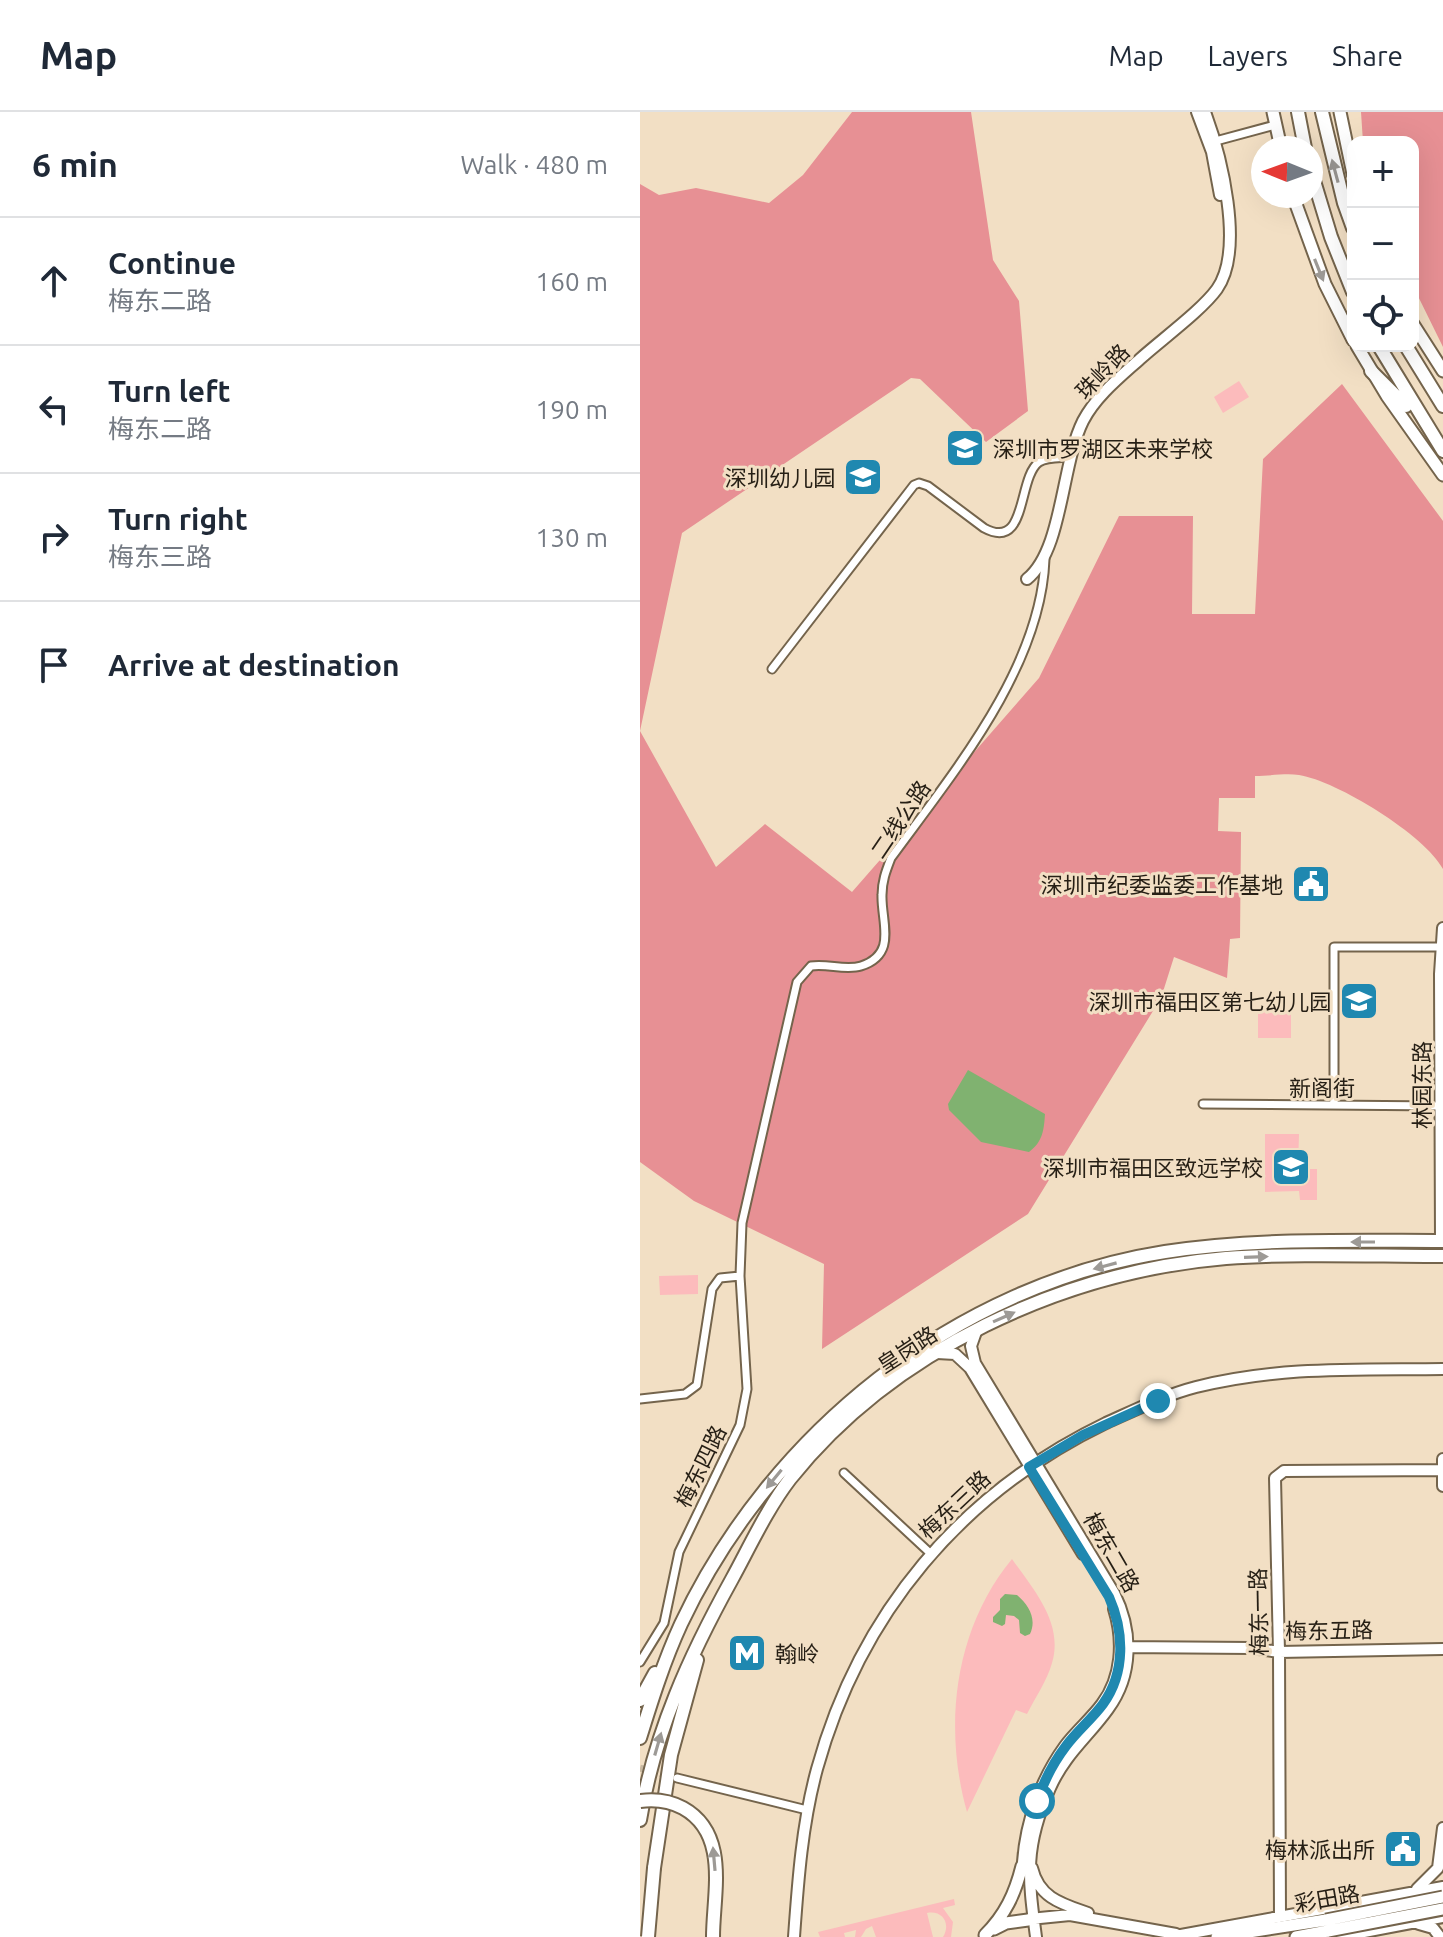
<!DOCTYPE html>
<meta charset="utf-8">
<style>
body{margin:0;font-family:Ubuntu,"Noto Sans SC",sans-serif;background:#f6f6f7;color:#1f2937}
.controls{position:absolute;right:24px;top:24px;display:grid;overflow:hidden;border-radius:16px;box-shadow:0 8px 32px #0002}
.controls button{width:72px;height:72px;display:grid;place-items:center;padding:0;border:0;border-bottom:2px solid #e0e1e3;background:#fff;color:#1f2937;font:40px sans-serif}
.compass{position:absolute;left:611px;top:24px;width:72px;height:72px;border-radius:50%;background:#fff;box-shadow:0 8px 32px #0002;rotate:271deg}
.stop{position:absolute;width:24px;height:24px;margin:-18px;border:6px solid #1f88b0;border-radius:50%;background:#fff}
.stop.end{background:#1f88b0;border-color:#fff;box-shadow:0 2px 8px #0008}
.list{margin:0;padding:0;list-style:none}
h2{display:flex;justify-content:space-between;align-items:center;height:104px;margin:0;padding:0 32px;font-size:34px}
h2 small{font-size:26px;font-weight:400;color:#747a83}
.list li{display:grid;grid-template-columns:52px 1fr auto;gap:24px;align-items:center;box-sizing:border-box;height:128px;padding:0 32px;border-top:2px solid #e0e1e3}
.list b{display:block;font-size:30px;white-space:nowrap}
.list p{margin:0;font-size:26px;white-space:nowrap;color:#747a83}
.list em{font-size:26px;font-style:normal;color:#747a83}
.icon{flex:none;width:44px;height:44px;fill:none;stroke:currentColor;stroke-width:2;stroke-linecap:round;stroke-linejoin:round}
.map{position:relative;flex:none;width:803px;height:1825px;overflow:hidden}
header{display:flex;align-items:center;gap:48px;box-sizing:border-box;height:112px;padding:0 40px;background:#fff;border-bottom:2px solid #e0e1e3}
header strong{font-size:38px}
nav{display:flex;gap:44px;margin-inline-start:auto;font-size:28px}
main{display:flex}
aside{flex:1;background:#fff}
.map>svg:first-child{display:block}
.green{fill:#fcbbbc}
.forest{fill:#e79094}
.water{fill:#80b270}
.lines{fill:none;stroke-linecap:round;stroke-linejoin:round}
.street-tunnel{stroke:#c9b9a1;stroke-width:7;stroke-dasharray:7 3.5;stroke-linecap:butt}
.street-casing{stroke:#74644c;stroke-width:11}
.secondary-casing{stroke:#74644c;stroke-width:14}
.primary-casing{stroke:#74644c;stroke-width:15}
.highway-casing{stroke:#74644c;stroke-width:16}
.street{stroke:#fff;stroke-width:7}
.secondary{stroke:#fff;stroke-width:10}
.primary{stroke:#fff;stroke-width:11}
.highway{stroke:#fff;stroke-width:12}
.primary-bridge-casing{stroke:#74644c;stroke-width:15;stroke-linecap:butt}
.highway-bridge-casing{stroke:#74644c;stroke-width:16;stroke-linecap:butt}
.primary-bridge{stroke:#fff;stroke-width:11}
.highway-bridge{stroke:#fff;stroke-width:12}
.oneway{fill:#9d9a96}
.route{stroke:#1f88b0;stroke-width:10}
.labels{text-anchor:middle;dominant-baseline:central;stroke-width:6;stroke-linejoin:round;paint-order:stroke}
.street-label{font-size:22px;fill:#261f15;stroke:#f2dfc4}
.poi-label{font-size:22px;fill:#261f15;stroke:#f2dfc4;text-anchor:end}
</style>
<header>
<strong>Map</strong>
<nav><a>Map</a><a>Layers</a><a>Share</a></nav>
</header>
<main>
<aside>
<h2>6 min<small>Walk · 480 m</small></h2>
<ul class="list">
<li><svg class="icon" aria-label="ahead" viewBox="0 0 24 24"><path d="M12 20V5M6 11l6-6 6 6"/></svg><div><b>Continue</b><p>梅东二路</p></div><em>160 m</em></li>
<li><svg class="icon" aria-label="left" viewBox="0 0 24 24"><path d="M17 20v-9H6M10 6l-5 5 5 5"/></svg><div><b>Turn left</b><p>梅东二路</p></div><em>190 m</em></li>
<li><svg class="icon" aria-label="right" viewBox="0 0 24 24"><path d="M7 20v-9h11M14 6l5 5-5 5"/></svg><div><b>Turn right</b><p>梅东三路</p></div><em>130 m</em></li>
<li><svg class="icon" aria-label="arrive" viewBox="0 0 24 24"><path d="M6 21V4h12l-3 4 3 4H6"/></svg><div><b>Arrive at destination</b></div></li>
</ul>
</aside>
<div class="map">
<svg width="803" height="1825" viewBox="0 0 803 1825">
<rect width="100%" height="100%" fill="#f2dfc4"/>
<path class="green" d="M599 269 609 285 583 301 574 285Z
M618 894 651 895V926H618Z
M625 1022H659L658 1057H677V1088H660L659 1079 625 1080Z
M58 1163V1182L20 1183 19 1164Z
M372 1447C393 1477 424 1511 412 1551 407 1569 395 1586 387 1602L376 1598 327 1700C303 1615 314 1517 372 1447Z
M314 1787 315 1793 303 1796 313 1810 311 1825H303C311 1812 303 1798 287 1801L293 1825H236L232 1814 226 1817 221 1825H215L216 1818 204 1821 205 1825H180L178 1820Z"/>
<path class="forest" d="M212 0H331L353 148 379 189 388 299 346 330 280 267 271 266 42 421 0 619 76 755 125 712 212 780 399 566 479 404H553L552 502H615L623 347 702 272 803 409V757C785 723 697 669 659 663 646 661 629 664 615 664V686H579L578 719 601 720 600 826 590 827 587 866 534 845 521 886 388 1102 182 1237 184 1152 54 1089 0 1050V72L19 83 56 76 129 91 163 63Z
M721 0H803V235L773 174V30H723Z"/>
<path class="water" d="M328 958 405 1002C404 1017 403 1030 389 1040L341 1030 309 998 308 992Z
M365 1482 377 1483C389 1493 397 1507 390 1522L385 1524 380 1521 379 1508 374 1504 366 1503 365 1512 362 1514 353 1510V1505L360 1498V1487Z"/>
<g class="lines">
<path class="street-tunnel" d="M0 1656 29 1664"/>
<g class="street-casing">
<path id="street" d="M572 30 635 13
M132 557 274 373 279 371 288 374 344 416C388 440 377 366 399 350 407 345 420 346 430 345
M563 992 801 994
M694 993V835H801
M0 1287 45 1282 57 1273 72 1177 80 1166 100 1164
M204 1361 290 1441
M0 1550 24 1511 39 1440 100 1313 107 1277 100 1164 102 1111 157 870 171 854C187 851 205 859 221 854 258 842 241 810 242 783 242 769 246 759 251 746 313 661 401 556 405 447
M37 1666 167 1698"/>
</g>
<g class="secondary-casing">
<path id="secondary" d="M557 0 572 40 580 83
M387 467C423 438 421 353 443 309 456 284 480 265 500 247 521 228 562 198 577 177 605 137 581 43 565 0
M801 1129 800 862 803 816
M337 1217 331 1234 335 1251 474 1481C493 1519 493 1563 468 1597 448 1625 425 1642 410 1676 384 1735 388 1764 396 1825
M297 1241 315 1242 330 1256 443 1442
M803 1347V1374
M481 1535 612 1536 639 1540 803 1537
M383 1750C386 1709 401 1667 425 1634 436 1619 451 1607 462 1592 482 1565 484 1529 474 1497
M392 1756C399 1786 422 1792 448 1801
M777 1777 798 1756 803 1716
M640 1805 639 1540 635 1366 644 1359 803 1358
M390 1807 430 1803 536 1822
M779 1812 793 1816 800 1825
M154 1825C158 1769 162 1712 177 1657 220 1501 321 1381 466 1311 495 1298 525 1283 556 1275 640 1254 718 1258 803 1257
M530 1825 803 1775
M698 1825 803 1805"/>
</g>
<g class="primary-casing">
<path id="primary" d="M633 0 641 36
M700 0 713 62
M653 84 685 172 713 228
M773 212 803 259
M717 234 747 284 803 363
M354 1817 366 1811 388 1808
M345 1823C365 1803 375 1782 382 1754
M577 1825 686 1808
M656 1825 688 1819"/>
</g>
<g class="highway-casing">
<path id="highway" d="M658 0 665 36
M682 0 704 91 713 116
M671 59 691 125 713 180
M739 234 803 339
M766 234 803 294
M731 259 766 294
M0 1588 15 1561
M0 1626C12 1587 24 1549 41 1512 131 1321 315 1173 525 1140 617 1126 711 1129 803 1129
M0 1708C14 1621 50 1543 92 1467 110 1434 127 1397 150 1367 253 1238 422 1160 586 1146 658 1141 731 1144 803 1144
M14 1756 31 1643 57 1548"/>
</g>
<use href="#street" class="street"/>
<use href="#secondary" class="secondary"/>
<use href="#primary" class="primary"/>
<use href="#highway" class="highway"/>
<g class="primary-bridge-casing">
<path id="primary-bridge" d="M686 1808 803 1785
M688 1819 803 1797"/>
</g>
<g class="highway-bridge-casing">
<path id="highway-bridge" d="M0 1689C15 1687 30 1689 43 1696 90 1722 73 1782 73 1825
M8 1825 14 1756"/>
</g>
<use href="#primary-bridge" class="primary-bridge"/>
<use href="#highway-bridge" class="highway-bridge"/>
</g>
<defs><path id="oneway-solid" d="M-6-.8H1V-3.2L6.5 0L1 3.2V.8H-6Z" transform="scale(2)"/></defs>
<g class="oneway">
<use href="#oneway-solid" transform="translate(695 59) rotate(-105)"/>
<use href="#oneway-solid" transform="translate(679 158) rotate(68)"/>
<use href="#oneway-solid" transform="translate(723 1130) rotate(180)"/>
<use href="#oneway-solid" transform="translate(616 1145) rotate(-2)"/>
<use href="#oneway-solid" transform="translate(465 1154) rotate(165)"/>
<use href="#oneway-solid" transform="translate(364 1205) rotate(-24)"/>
<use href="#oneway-solid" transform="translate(134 1367) rotate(129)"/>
<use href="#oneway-solid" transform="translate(18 1632) rotate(-74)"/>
<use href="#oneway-solid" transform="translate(74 1747) rotate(-95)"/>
</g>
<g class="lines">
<path class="route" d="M397 1689C404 1669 413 1651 426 1634 437 1619 452 1607 463 1592 486 1560 484 1519 469 1485L389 1355 443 1323 518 1289"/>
</g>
<defs>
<g id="school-square" transform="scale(2)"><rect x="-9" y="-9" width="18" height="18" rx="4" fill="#1f88b0" stroke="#f2dfc4"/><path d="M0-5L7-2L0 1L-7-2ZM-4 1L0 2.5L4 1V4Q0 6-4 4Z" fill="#fff"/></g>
<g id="civic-square" transform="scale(2)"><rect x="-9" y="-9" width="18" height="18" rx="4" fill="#1f88b0" stroke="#f2dfc4"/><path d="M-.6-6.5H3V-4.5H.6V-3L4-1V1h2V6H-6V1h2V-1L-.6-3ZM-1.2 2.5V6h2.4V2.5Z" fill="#fff"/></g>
<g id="metro-square" transform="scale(2)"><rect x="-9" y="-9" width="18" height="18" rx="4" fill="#1f88b0" stroke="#f2dfc4"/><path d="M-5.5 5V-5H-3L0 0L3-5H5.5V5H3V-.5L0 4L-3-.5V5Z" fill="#fff"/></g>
</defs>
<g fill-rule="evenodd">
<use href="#school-square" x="325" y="336"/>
<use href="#school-square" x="223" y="365"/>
<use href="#civic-square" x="671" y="772"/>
<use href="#school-square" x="719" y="889"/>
<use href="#school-square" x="651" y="1055"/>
<use href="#metro-square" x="107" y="1541"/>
<use href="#civic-square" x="763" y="1737"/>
</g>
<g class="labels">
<g class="street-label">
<text transform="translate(462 259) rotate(-46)">珠岭路</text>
<text transform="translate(260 707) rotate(-56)">二线公路</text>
<text transform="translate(781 973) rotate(-90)">林园东路</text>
<text x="682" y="975">新阁街</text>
<text transform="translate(267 1237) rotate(-33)">皇岗路</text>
<text transform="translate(60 1354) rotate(-64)">梅东四路</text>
<text transform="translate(314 1392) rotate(-43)">梅东三路</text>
<text transform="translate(472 1440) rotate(60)">梅东二路</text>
<text transform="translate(618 1500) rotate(-91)">梅东一路</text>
<text transform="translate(689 1518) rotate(-1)">梅东五路</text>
<text transform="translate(687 1786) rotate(-10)">彩田路</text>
</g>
<g class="poi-label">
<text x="353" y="336" text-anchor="start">深圳市罗湖区未来学校</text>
<text x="195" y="365">深圳幼儿园</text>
<text x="643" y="772">深圳市纪委监委工作基地</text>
<text x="691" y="889">深圳市福田区第七幼儿园</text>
<text x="623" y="1055">深圳市福田区致远学校</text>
<text x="135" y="1541" text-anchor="start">翰岭</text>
<text x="735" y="1737">梅林派出所</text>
</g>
</g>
</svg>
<div class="controls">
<button>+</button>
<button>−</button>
<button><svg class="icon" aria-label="locate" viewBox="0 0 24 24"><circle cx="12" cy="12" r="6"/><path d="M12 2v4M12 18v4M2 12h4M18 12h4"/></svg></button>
</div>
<svg class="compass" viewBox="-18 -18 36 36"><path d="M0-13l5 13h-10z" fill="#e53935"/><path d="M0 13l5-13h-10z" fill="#747a83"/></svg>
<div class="stop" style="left:397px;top:1689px"></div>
<div class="stop end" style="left:518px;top:1289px"></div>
</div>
</main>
